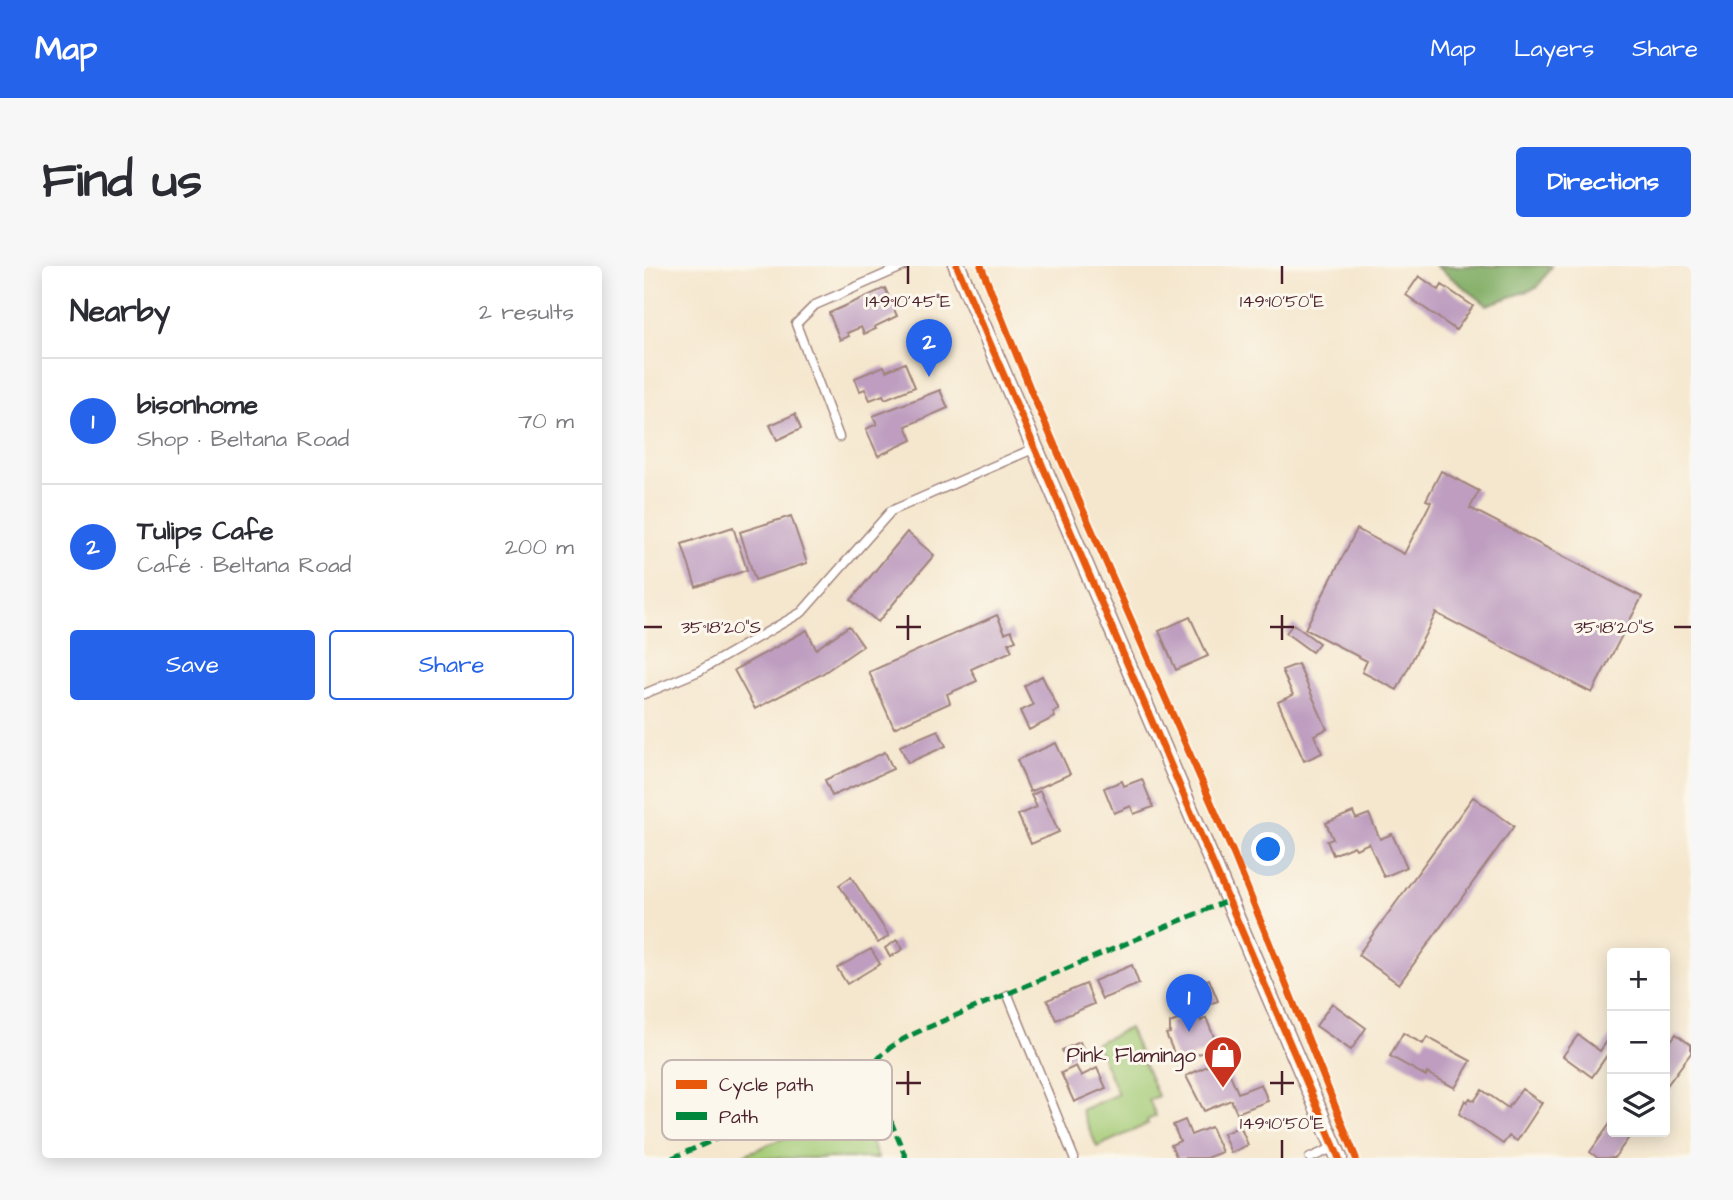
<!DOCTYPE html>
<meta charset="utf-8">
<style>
body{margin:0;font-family:"Architects Daughter",sans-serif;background:#f7f7f7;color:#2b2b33}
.controls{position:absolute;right:21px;bottom:21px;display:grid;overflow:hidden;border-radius:7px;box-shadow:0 4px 18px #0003}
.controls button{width:63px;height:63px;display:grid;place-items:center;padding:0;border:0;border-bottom:2px solid #e1e1e2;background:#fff;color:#2b2b33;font:35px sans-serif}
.you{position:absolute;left:625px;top:584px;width:24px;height:24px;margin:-18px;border:5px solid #fff;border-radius:50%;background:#1a73e8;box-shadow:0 0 0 10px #1a73e833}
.badge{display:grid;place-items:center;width:46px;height:46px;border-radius:50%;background:#2563eb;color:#fff;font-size:23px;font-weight:700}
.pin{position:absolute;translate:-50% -58px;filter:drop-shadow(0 2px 4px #0008)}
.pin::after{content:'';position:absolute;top:37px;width:24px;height:21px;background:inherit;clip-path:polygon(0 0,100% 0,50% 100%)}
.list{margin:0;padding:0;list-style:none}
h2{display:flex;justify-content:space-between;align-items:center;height:91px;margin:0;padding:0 28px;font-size:30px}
h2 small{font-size:23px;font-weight:400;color:#7c7c81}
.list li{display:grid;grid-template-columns:46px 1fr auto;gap:21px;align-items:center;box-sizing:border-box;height:126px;padding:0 28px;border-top:2px solid #e1e1e2}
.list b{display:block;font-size:26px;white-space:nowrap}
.list p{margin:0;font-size:23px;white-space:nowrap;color:#7c7c81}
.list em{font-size:23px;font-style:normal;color:#7c7c81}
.actions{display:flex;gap:14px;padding:21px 28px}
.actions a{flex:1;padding:16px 0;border:2px solid #2563eb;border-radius:7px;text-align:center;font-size:24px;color:#2563eb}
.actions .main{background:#2563eb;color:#fff}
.icon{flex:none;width:38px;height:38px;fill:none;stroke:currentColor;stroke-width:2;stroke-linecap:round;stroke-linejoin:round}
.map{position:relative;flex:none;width:1047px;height:892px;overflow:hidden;border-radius:7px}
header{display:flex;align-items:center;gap:42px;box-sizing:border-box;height:98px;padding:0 35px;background:#2563eb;color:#fff}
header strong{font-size:33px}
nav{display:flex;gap:38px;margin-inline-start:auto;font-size:24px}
.intro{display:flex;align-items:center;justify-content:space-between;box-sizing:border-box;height:168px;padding:0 42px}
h1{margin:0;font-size:49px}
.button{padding:18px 32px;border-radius:7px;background:#2563eb;color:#fff;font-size:24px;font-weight:700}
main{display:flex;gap:42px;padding:0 42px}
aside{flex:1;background:#fff;border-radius:7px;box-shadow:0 4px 18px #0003}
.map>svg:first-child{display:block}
.green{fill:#a3ca75;stroke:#767450;stroke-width:2}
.forest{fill:#82ae66;stroke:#666648;stroke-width:2}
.building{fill:#be9dc0}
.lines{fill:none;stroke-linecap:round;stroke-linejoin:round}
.service-casing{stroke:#a0837c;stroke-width:11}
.minor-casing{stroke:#a0837c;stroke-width:19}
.service{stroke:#fff;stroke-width:8}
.minor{stroke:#fff;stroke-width:16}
.quiet{stroke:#00873e;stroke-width:5;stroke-dasharray:10 5;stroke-linecap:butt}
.cycleway-casing{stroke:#fbf7ec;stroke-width:11}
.cycleway{stroke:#e8590c;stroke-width:7}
.ticks{fill:none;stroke:#4a1f2b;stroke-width:2.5}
.labels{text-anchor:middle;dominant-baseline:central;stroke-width:6;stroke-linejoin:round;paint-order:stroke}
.poi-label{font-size:21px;fill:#4a1f2b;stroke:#fbf7ec;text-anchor:end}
.key{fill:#fbf7ec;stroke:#c6b6b2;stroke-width:2}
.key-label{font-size:19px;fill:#4a1f2b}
.ticks-label{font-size:18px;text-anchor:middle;fill:#4a1f2b;stroke:#fbf7ec;stroke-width:6;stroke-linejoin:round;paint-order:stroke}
</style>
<header>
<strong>Map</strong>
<nav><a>Map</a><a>Layers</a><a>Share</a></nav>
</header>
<div class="intro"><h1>Find us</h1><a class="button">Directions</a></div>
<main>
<aside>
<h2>Nearby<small>2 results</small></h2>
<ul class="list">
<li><span class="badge">1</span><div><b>bisonhome</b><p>Shop · Beltana Road</p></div><em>70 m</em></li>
<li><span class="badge">2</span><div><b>Tulips Cafe</b><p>Café · Beltana Road</p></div><em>200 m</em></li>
</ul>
<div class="actions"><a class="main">Save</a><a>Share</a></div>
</aside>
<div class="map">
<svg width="1047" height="892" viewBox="0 0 1047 892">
<rect width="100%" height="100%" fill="#fbf7ec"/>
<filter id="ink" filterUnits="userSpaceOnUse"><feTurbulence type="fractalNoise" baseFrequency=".0143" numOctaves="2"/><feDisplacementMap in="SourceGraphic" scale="14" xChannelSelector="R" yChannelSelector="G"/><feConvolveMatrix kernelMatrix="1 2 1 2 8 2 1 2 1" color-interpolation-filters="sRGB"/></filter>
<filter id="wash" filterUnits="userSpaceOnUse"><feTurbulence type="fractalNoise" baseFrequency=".00686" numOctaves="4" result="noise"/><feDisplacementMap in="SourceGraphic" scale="28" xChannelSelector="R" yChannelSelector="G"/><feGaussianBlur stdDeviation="1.57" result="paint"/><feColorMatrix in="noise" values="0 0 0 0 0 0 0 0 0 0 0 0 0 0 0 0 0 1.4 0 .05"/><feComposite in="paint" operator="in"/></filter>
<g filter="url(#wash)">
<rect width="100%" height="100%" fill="#f5e7ce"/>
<path class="green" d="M485 762 514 830 505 834 512 850 503 854 504 858 453 881 437 844 474 828 452 777Z
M212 841 234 892H93Z"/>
<path class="forest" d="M792 0H908L893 22 843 39Z"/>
<g id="blocks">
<path class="building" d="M775 10 795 24 798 19 829 40 812 64 762 29Z
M241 22 253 50 230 61 232 63 220 68 217 61 203 67 205 70 196 74 185 47Z
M261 97 271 121 241 133 239 129 226 134 221 123 216 125 211 112 240 100 242 105Z
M296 124 304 142 262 160 268 174 234 190 222 163 233 158 229 150Z
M151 148 157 163 133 174 126 159Z
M797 205 835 225 826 242 998 331 948 427 792 347 753 424 718 406 723 395 661 363 713 263 760 288 787 236 782 234Z
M147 250 163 297 111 314 96 266Z
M89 261 103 304 52 321 38 278Z
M263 266 290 289 234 356 207 334Z
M353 349 361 367 367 364 372 374 364 377 368 385 327 403 333 415 303 428 306 437 250 462 225 406Z
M546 351 564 390 532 404 515 365Z
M649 358 675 377 668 386 642 367Z
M205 360 219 380 178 408 111 443 90 404 163 364 172 383Z
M654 398 683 463 670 469 678 487 660 495 634 436 649 429 638 404Z
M398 410 415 444 409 446 411 451 385 464 376 445 389 439 380 420Z
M294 464 302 480 264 497 256 480Z
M412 477 426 508 386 526 373 494Z
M241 486 249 503 188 530 181 514Z
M498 513 509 541 490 548 487 540 470 547 460 522 478 515 480 520Z
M396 525 415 566 387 578 374 549 393 541 387 529Z
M829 531 870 560 755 718 714 689Z
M709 546 712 553 725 548 736 573 748 568 763 601 740 611 725 577 712 583 710 580 689 589 683 575 689 573 682 557Z
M207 611 245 670 234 677 195 619Z
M253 674 259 683 246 691 241 682Z
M227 683 236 698 203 718 193 702Z
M488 699 495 718 458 733 450 715Z
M565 713 574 735 558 741 548 720Z
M442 718 450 738 412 754 403 734Z
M688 737 722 762 707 784 672 760Z
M551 747 552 751 555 749 557 755 562 752 594 827 617 818 624 835 593 847 587 834 560 845 542 810 570 797 564 784 534 797 522 768 526 767V757Z
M759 767 779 778 783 771 827 795 811 822 783 807 782 810 746 790Z
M968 768V782L948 811 919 790 934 769 956 785Z
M1032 768 1047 779V787L1021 822V783Z
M436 776 440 785 422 793 418 784Z
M432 800 437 810 453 802 462 822 430 836 417 807Z
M878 823 898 837 873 875 865 870 859 878 815 848 821 834 823 836 826 832 830 835 838 824 864 842Z
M541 854 547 869 567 861 578 886 562 892H533L527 879 536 875 529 859Z
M968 855V866H989L970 892H954L946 886Z
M596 860 604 879 587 887 579 868Z"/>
</g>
</g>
<g filter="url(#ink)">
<use href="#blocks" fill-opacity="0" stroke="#a0837c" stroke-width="2"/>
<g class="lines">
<g class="service-casing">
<path id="service" d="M195 171 152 58 171 39 260 0
M0 428 55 405 158 346 247 245 391 182
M364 729 430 892
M666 892 691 881"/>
</g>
<g class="minor-casing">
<path id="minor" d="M313 0 695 892"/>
</g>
<use href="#service" class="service"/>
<use href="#minor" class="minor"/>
<path class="quiet" d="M28 892 227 807
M262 892 227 807C235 780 270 768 294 757L585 634"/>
<g class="cycleway-casing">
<path id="cycleway" d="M313 0 695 892
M337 0 387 125 590 589 712 892"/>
</g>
<use href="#cycleway" class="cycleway"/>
</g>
</g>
<path class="ticks" d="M264 0V18M638 0V18M264 349V374M638 349V374M0 361H18M252 361H277M626 361H650M1030 361H1047M264 805V829M638 805V829M252 817H277M626 817H650M638 874V892"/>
<defs>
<g id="shop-pin" transform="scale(2.0125)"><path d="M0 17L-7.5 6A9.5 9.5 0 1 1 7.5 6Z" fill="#c8321e" stroke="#fbf7ec"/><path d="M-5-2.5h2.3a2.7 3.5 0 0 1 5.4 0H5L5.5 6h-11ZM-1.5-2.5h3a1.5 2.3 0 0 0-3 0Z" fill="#fff"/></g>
</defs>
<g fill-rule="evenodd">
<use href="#shop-pin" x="579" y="789"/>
</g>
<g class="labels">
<g class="poi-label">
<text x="552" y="789">Pink Flamingo</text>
</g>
</g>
<rect x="18" y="794" width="230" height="80" rx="10" class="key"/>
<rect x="32" y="814" width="31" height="9" fill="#e8590c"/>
<rect x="32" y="846" width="31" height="8" fill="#00873e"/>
<g class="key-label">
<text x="75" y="825">Cycle path</text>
<text x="75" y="857">Path</text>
</g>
<g class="ticks-label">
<text x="264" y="41">149°10'45"E</text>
<text x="638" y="41">149°10'50"E</text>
<text x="77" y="367">35°18'20"S</text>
<text x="970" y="367">35°18'20"S</text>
<text x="638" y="863">149°10'50"E</text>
</g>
</svg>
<div class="controls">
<button>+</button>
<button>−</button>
<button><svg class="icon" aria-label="layers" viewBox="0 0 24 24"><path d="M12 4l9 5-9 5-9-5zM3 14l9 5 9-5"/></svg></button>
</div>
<div class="you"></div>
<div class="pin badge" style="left:545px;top:766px">1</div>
<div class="pin badge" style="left:285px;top:111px">2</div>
</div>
</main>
